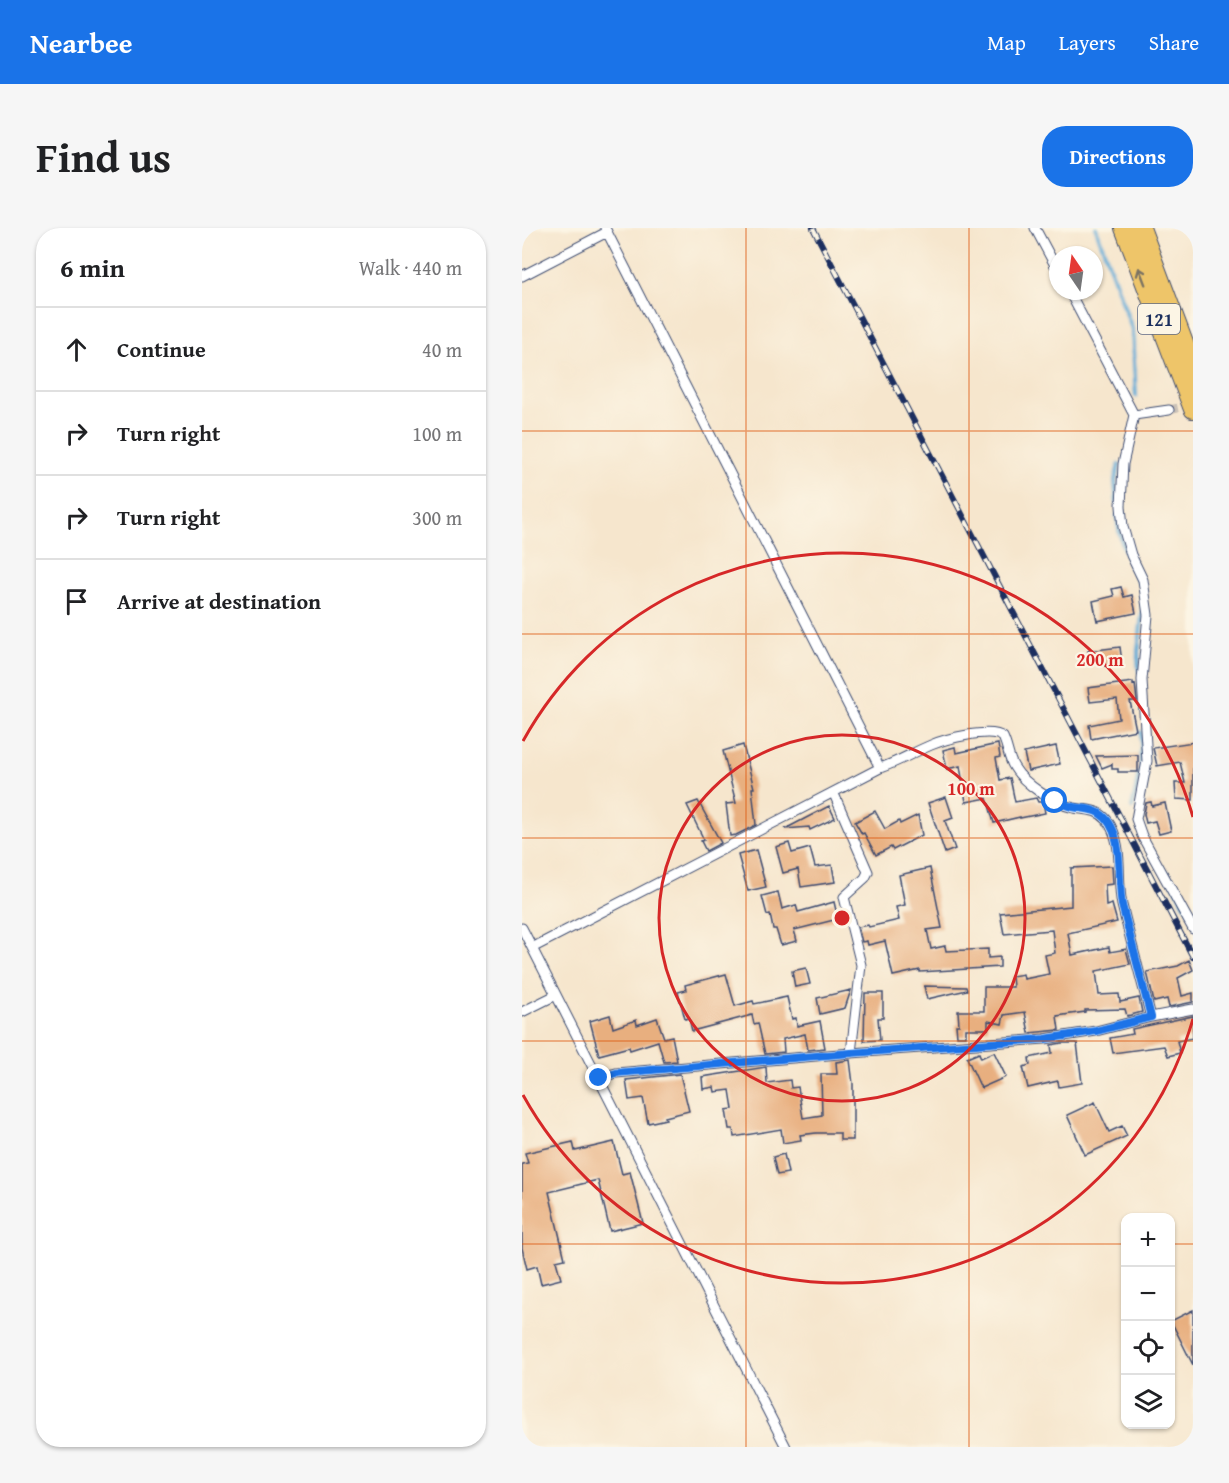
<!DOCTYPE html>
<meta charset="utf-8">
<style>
body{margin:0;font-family:"Gentium Book Plus",serif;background:#f6f6f6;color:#202124}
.controls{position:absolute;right:18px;bottom:18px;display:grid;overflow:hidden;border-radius:12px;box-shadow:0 2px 4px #0004}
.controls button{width:54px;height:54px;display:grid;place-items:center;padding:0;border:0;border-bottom:2px solid #e0e0e0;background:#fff;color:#202124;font:30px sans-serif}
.compass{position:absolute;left:527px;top:18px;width:54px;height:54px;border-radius:50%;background:#fff;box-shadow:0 2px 4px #0004;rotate:347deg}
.stop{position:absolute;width:18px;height:18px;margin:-14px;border:4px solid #1a73e8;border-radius:50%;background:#fff}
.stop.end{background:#1a73e8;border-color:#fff;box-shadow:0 2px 6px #0008}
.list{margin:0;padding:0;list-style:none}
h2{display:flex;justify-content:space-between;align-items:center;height:78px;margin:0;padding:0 24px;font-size:26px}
h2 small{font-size:20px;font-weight:400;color:#757577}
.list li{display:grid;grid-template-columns:39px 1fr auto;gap:18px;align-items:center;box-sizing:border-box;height:84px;padding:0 24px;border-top:2px solid #e0e0e0}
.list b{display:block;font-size:22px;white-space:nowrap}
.list em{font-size:20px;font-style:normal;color:#757577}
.icon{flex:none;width:33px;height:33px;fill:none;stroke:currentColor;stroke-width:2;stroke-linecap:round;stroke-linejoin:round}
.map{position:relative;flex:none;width:671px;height:1219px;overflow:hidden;border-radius:24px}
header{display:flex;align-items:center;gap:36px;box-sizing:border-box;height:84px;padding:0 30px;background:#1a73e8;color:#fff}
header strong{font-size:28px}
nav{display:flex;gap:33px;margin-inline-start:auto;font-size:21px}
.intro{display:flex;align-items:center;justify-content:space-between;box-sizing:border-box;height:144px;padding:0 36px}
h1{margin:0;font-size:42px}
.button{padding:15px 27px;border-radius:24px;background:#1a73e8;color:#fff;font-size:21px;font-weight:700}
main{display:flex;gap:36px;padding:0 36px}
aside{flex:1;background:#fff;border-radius:24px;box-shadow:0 2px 4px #0004}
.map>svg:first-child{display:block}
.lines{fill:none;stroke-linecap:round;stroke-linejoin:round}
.stream{stroke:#5eabd7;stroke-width:4}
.building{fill:#e8af7f}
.street-tunnel{stroke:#cac1b7;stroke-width:9;stroke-dasharray:9 4.5;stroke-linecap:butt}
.street-casing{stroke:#3c4a6f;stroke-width:11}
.highway-casing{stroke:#3c4a6f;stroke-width:20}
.street{stroke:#fff;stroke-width:9}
.highway{stroke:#eec569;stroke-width:18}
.rail-casing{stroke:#1b2f5e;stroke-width:6}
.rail{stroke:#fcf5e5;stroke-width:4;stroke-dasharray:11;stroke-linecap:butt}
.oneway{stroke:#7a7263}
.route{stroke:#1a73e8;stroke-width:8}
.grid{fill:none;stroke:#de5710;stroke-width:1.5;stroke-opacity:0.55}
.ring{fill:none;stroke:#d62828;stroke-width:3}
.labels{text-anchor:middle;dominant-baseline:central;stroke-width:4.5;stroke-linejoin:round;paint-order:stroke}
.shield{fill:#fcf5e5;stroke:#5e6a86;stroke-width:1.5}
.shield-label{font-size:18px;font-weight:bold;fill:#1b2f5e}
.centre{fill:#d62828;stroke:#fcf5e5;stroke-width:3}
.ring-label{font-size:18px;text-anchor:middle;font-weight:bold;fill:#d62828;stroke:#fcf5e5;stroke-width:4.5;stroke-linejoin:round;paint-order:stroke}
</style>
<header>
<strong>Nearbee</strong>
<nav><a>Map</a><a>Layers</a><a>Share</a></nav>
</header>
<div class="intro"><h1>Find us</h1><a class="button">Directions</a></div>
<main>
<aside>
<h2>6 min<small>Walk · 440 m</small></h2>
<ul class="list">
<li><svg class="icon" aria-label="ahead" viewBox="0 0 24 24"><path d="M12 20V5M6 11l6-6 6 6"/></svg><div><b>Continue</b></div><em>40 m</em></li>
<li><svg class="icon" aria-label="right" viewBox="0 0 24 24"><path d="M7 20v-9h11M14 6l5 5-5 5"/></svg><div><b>Turn right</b></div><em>100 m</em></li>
<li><svg class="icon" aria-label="right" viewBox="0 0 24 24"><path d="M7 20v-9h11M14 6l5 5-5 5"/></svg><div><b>Turn right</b></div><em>300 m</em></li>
<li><svg class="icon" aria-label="arrive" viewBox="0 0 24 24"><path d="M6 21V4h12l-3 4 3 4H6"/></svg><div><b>Arrive at destination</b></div></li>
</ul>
</aside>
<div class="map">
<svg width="671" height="1219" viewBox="0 0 671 1219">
<rect width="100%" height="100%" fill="#fcf5e5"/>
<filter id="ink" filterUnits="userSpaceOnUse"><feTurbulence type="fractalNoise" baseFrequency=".0167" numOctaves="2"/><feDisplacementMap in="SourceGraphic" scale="12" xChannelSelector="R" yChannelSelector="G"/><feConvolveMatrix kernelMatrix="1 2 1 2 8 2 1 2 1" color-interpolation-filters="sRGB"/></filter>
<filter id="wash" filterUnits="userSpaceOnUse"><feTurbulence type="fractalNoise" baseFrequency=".008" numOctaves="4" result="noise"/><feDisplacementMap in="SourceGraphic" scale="24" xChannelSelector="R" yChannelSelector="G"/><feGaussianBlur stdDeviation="1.35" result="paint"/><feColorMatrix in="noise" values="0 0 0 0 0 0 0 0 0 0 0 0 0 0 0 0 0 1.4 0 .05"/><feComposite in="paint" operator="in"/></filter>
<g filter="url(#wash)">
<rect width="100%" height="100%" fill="#f6e6cd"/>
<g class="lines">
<path class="stream" d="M574 0 610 101 614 168
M595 277 593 252 597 237
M595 287C598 317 606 330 618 356
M617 443 616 424 621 379
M610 580C616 555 620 530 619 504
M645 645 671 690"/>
</g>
<g id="blocks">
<path class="building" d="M599 359 602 369 610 367 614 385 575 393 571 373 592 368 590 361Z
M598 419 600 435 583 438 582 430 567 432 566 423Z
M611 454V457L613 456 615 473H608L614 502 569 511 567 497 597 491 595 471 568 474 566 460Z
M671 514V572L654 571 653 555H663L658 534 635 538 631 520Z
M476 516 478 529 474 530 478 552 488 550 493 574 514 570 516 574H521L523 585 498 590V589L472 595 465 570 444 574 438 538 425 541 421 522 433 519 434 525Z
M221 517 232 560H230L234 597 214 607 208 608 204 576 214 575 201 523Z
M534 518 538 536 506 543 502 525Z
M616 527V544H596V541H590V536L580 540 574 528Z
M424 569 431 590 423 593 433 621 423 625 406 575Z
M176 573 199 615 184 623 179 613 182 612 165 577Z
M629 574 630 578 643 575 649 603 637 606 633 593 624 595 622 586 624 575Z
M307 578 313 590 288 602 287 599 263 601Z
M353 583 363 601 377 593 378 596 396 587 400 607 371 622 369 619 354 627 342 605 340 606 333 594Z
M267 615 270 625 288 620 293 639 310 637 313 654 279 659 276 641 261 645 254 619Z
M234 622 244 659 226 663 216 627Z
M590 638 591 656 583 657 584 678 590 676 595 694 546 705 550 727 587 719 588 724 604 721 608 736 574 743 577 767 597 766 598 774 617 770 620 784 605 788 603 781 563 782V784L535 788 537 802 507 805 503 784 482 787 480 796 466 793V801H444V808H435L434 797H437L436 783H462V759H491L490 748 501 746 502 751 527 746 523 727 533 725 530 702 482 706 478 685 549 678V640Z
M408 640 420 700 405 702 409 721 423 718 424 723 466 721V730L478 729V739L398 744V742L371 748 363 713 346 717 345 713 340 714 336 699 346 697 347 699 377 692 374 679 383 677 377 647Z
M256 664 260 681 274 677 276 684 312 674 316 691 272 702 275 713 259 717 254 701H251L248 686 245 687 240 668Z
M667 732 671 742 656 750 660 768 671 765V774L647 779 645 771 632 774 625 744 656 738Z
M284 740 288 756 273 759 270 743Z
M204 746 213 778 231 773 232 776 265 769 270 791 274 790 275 798 298 793 303 820 286 822 283 806 261 811 262 824 243 826 236 795 232 796 230 787 170 803 167 790 163 791 156 764 164 762 163 757Z
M402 758 444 759 445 762 405 771Z
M329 762 323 780 298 786 295 770Z
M343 765H361V790H356L358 812 342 813Z
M88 787 91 800 114 792 115 797 135 790 142 810 150 808 155 833 142 834 136 813 108 822 107 819 77 827 68 793Z
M671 788V810L655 813 658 825 646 828 642 818 591 825 588 810 611 806 610 801Z
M540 815H555L560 855 537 859 536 853 506 860 501 839 508 837 507 830 530 825 529 817Z
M472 824 484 849 459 860 445 830 457 825 459 830Z
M328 832 331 856V912H318V905H294L278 907 279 912 261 915 259 901 212 909 211 901H207L204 882 211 881 208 862 193 864 192 859 181 861 180 849 244 839 245 855 268 852 269 860 276 859 281 890 300 887 299 846H315L314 834Z
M158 846 167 883 143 889 144 891 126 895 121 870 107 872 104 852Z
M573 874 587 904 600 898 605 908 563 927 545 887Z
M51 914 53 923 92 914 100 946 108 944 121 995 88 1003 76 952 27 964 43 1031 34 1033 39 1051 19 1056 15 1038 5 1041 0 1020V936L6 935 3 925Z
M262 926 266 945 255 947 251 929Z
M671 1082V1137L649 1093Z"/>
</g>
</g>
<g filter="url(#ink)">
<use href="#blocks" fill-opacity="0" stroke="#3c4a6f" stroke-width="1.5"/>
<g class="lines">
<path class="street-tunnel" d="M647 182 671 177"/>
<g class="street-casing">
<path id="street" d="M513 0 536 43
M0 48 85 4
M547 63 612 187 601 236 599 278 601 299 609 327 621 352 626 387 620 452 625 533 614 591 620 608 671 701
M612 187 647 182
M358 540C376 534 392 524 409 517 423 511 469 499 481 509 486 519 486 530 492 539 502 556 532 576 552 580 564 582 576 581 585 592 603 617 594 649 600 677 609 714 619 751 629 789
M312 566 346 644 343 650 322 669 339 737 329 825
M0 700 264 1219
M10 720 358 540 83 0
M0 784 34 767
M77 850 94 845 329 825 523 811 574 803 629 789 671 781"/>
</g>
<g class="highway-casing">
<path id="highway" d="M602 0 671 181
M619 0 671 139"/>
</g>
<use href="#street" class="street"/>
<use href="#highway" class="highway"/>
<g class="rail-casing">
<path id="rail" d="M291 0 671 729"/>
</g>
<use href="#rail" class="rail"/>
</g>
<defs><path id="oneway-shaft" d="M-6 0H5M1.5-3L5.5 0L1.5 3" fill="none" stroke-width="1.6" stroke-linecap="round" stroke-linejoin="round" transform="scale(1.5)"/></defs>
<use class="oneway" href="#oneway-shaft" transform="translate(620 48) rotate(-111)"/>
</g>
<g class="lines" filter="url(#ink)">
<path class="route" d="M77 850 94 845 329 825 523 811 574 803 629 789 600 677C595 651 604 601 577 585 568 580 560 581 551 579 545 578 539 575 533 573"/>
</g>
<path class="grid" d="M224 0V1219M447 0V1219M0 203H671M0 406H671M0 610H671M0 813H671M0 1016H604M648 1016H671"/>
<g class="ring">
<circle cx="320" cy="690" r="183"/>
<path d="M671 791A365 365 0 0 1 1 867M1 513A365 365 0 0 1 671 589"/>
</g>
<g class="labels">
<rect class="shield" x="616" y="76" width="42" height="30" rx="4.5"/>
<g class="shield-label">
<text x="637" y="91">121</text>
</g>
</g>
<circle cx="320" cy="690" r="9" class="centre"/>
<g class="ring-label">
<text x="578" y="438">200 m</text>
<text x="449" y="567">100 m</text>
</g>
</svg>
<div class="controls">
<button>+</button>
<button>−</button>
<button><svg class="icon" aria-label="locate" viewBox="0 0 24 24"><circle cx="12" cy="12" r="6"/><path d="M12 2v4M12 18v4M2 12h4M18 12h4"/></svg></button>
<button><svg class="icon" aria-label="layers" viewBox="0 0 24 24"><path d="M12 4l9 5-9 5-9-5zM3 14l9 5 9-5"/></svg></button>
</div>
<svg class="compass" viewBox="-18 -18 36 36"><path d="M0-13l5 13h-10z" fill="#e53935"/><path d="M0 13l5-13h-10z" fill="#757577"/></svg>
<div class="stop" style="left:533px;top:573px"></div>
<div class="stop end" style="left:77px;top:850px"></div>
</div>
</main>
